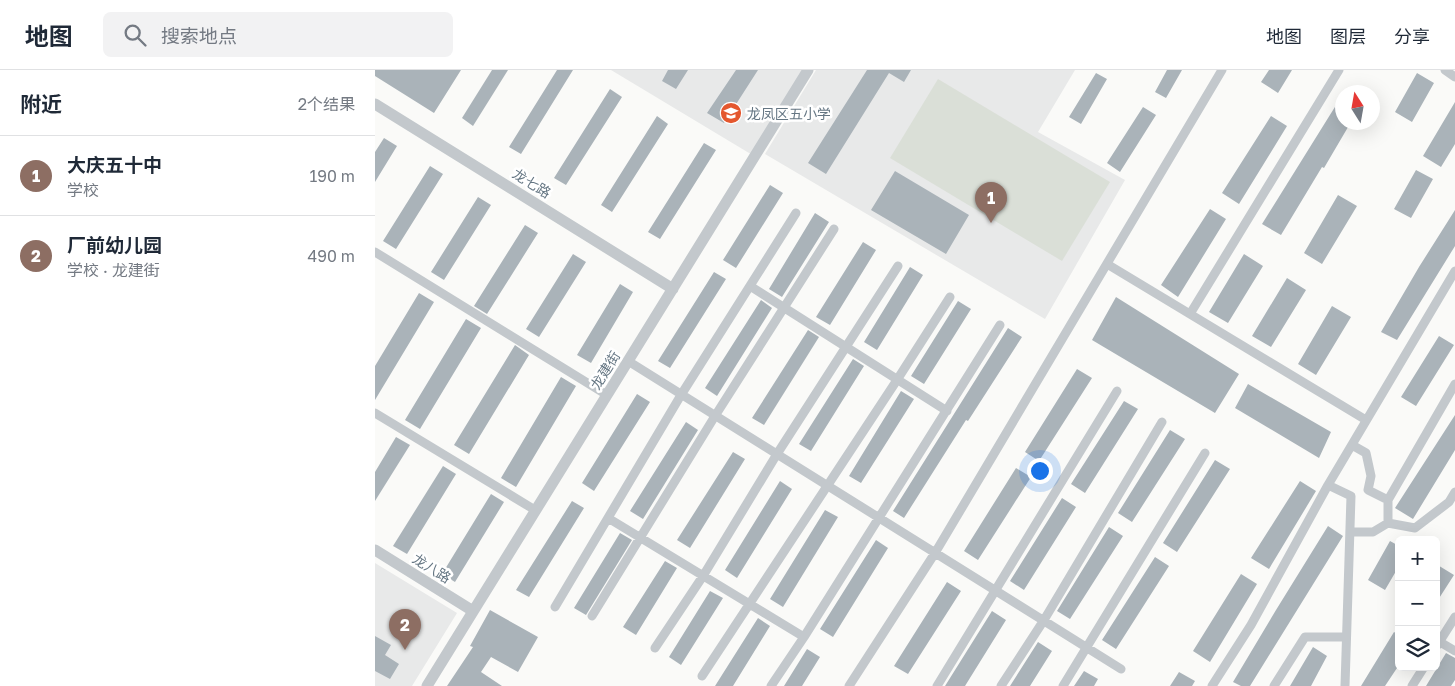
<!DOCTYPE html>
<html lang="zh">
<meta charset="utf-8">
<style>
body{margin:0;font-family:"Golos Text","Noto Sans SC",sans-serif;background:#f2f2f3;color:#1f2937}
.controls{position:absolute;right:15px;bottom:15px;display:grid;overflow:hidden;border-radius:8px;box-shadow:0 5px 20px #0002}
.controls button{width:45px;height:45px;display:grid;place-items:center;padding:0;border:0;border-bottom:1px solid #e0e1e3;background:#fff;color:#1f2937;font:25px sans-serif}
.compass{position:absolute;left:960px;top:15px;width:45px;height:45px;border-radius:50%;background:#fff;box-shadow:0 5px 20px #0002;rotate:349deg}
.you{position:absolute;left:664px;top:400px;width:18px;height:18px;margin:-12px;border:4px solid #fff;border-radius:50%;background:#1a73e8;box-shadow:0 0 0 8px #1a73e833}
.badge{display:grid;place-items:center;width:32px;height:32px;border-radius:50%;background:#2563eb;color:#fff;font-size:16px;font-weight:700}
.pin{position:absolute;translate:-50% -41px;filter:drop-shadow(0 1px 2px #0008)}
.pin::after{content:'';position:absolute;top:26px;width:18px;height:15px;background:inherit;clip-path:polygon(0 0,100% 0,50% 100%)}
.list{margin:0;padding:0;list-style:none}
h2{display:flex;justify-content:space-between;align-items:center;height:65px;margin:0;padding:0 20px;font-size:21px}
h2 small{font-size:16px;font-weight:400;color:#747a83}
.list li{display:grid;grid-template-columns:32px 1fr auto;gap:15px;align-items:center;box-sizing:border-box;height:80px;padding:0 20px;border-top:1px solid #e0e1e3}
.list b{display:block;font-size:19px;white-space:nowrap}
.list p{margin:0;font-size:16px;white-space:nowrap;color:#747a83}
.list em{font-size:16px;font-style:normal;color:#747a83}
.icon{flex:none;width:28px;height:28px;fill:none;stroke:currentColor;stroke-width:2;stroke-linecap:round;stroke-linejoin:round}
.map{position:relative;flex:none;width:1080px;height:616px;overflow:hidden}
header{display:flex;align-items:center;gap:30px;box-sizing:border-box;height:70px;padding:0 25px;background:#fff;border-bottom:1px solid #e0e1e3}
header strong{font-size:24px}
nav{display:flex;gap:28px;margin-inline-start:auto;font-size:18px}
.search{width:350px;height:45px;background:#f2f2f3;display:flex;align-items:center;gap:12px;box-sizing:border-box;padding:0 18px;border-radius:8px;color:#747a83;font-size:19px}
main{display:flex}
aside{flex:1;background:#fff}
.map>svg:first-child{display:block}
.built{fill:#e8e9e9}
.green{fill:#dadfd7}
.building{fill:#aab3b9}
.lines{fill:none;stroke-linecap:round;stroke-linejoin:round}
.minor{stroke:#c3c8cc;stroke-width:9}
.tertiary{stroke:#c3c8cc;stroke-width:11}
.labels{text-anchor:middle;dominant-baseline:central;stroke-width:5;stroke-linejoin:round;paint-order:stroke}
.poi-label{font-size:14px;fill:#657683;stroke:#fff;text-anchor:start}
.street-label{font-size:14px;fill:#657683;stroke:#fff}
</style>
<header>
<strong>地图</strong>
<div class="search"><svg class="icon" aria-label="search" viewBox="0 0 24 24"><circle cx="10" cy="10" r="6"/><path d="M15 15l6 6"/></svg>搜索地点</div>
<nav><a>地图</a><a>图层</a><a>分享</a></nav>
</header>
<main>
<aside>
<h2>附近<small>2个结果</small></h2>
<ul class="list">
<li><span class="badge" style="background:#8d6e63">1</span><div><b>大庆五十中</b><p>学校</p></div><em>190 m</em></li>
<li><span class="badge" style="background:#8d6e63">2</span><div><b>厂前幼儿园</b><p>学校 · 龙建街</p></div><em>490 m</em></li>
</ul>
</aside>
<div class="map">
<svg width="1080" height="616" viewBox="0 0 1080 616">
<rect width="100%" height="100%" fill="#fafaf8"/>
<path class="built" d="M236 0H431L379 86Z
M441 0H700L663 62 750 110 670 249 390 84Z
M0 493 82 543 37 616H0Z"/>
<path class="green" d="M563 9 735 112 687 191 515 88Z"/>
<path class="building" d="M0 0H86L59 43 0 6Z
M117 0H133L98 56 87 48Z
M182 0H198L146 84 134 77Z
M293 0H313L301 19 287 11Z
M361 0H383L349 53 332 43Z
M492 0H536L529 12 514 3 451 104 433 93Z
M792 0H807L791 28 780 22Z
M894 0H917L903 23 886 12Z
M721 3 732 9 706 54 694 47Z
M1042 3 1059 13 1037 52 1020 42Z
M235 19 247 27 191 115 179 108Z
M968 24V52H976L949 98 947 97 906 165 887 154Z
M1080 32V74L1066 97 1048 86Z
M768 37 781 45 745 102 732 93Z
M282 46 293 54 237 142 226 135Z
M896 46 912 56 864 134 847 123Z
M9 68 22 76 0 112V82Z
M329 73 341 80 285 169 273 162Z
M55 96 68 104 21 179 8 171Z
M1041 100 1058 109 1036 148 1019 139Z
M520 101 594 145 571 184 496 140Z
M395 115 408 123 361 198 348 190Z
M963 125 982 136 947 194 929 183Z
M103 127 116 135 69 210 56 202Z
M835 139 851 149 803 227 786 215Z
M1080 140V176L1022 270 1006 262 1044 197Z
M440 143 454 152 407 227 394 219Z
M150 155 163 163 112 244 99 236Z
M488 172 501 180 455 255 441 247Z
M198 184 211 192 164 267 151 259Z
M869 184 888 196 853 253 834 242Z
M535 197 548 205 502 280 489 272Z
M339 202 351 209 295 298 283 291Z
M912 208 931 220 896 277 877 266Z
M245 214 258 222 216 293 202 285Z
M44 223 59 232 0 330V296Z
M741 227 864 304 840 343 717 270Z
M386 230 397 238 342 326 330 318Z
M583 231 596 239 549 314 536 306Z
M957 236 976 247 941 305 923 294Z
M91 249 106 258 45 359 30 350Z
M633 258 647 267 593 351 591 350 529 448 518 441Z
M433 260 444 267 389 355 377 348Z
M1064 266 1079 275 1041 336 1026 327Z
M140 275 154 285 94 384 79 375Z
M478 289 489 296 436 381 424 374Z
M702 299 717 308 664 391 650 382Z
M186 307 201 316 141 417 126 408Z
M873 314 956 362 944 388 860 338Z
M526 321 539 329 486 413 474 406Z
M262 324 275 332 219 421 207 413Z
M749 331 763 339 710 423 696 414Z
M1080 345V380L1038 449 1020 438Z
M311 352 323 360 268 449 255 441Z
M795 360 810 369 757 452 743 443Z
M21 367 35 375 0 431V402Z
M358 382 370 389 315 478 302 470Z
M840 390 855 399 802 482 788 473Z
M68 396 81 404 32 484 18 476Z
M641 398 656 407 603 490 589 481Z
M405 411 417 419 362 508 350 500Z
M925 411 941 421 894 499 876 488Z
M116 424 129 432 80 512 67 504Z
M687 428 701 437 649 520 635 511Z
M197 431 209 438 154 527 141 520Z
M450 440 463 447 408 537 395 529Z
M953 456 968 466 875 616H866L858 612 901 540Z
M734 457 748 466 695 549 682 541Z
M245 463 257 470 211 545 199 538Z
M501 470 513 478 458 567 445 559Z
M1015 471 1024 476V496L1010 520 993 510Z
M780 487 794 496 741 579 727 570Z
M290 491 302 498 261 565 248 557Z
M1061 494 1079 505 1061 533Z
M866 504 882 514 835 592 818 581Z
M572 512 586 521 533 604 519 596Z
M335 521 348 528 306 595 294 587Z
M115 540 163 567 143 602 116 587 106 602 127 616H72L98 577 95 576Z
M617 541 631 550 590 616H570Z
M383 548 395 556 358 616H340Z
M1019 562 1024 565V595L1010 616H986Z
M0 566 16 575 10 585 24 594 15 609 0 601Z
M663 572 677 581 655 616H635Z
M938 577 952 586 936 616H915Z
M432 579 445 587 427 616H409Z
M1071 583 1080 588V610L1076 616H1051Z
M709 601 723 609 719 616H699Z
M804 602 820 611 817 616H795Z"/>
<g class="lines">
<path class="minor" d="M1070 0 1080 7
M0 182 232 325
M732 194 991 350
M375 216 572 341
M815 244 964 0
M253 291 746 599
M0 343 160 440
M977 375 991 383 996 406 993 420 1013 430 1080 314
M953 415 976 426 970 616
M233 448 429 567
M1013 453 1040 458 1074 432 1080 422
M975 462H998L1013 453V430
M180 537 306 325 421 143
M217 546 340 346 459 159
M1065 572 1080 581
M1061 577 1080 547
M280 578 328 506 402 384 523 196
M327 606 522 310 575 227
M396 616 429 567 625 255
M474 616 560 483 847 0
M562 616 742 321
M626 616 669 550 787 352
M688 616 830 383
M837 616 876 555 953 415 1080 201
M899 616 930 567H971
M1037 616 1049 597"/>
<path class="tertiary" d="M0 34 298 219
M0 480 98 541
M52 616 433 0"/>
</g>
<defs>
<g id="school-disc" transform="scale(1.125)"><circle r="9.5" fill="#e4572e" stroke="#fff"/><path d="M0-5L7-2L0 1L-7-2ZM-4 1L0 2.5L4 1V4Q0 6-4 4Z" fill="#fff"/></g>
</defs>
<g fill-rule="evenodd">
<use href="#school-disc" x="356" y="43"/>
</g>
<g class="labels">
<g class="poi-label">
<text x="372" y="43">龙凤区五小学</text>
</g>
<g class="street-label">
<text transform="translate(157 113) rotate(32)">龙七路</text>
<text transform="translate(230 300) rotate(-58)">龙建街</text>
<text transform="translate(57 498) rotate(32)">龙八路</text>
</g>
</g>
</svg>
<div class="controls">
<button>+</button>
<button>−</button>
<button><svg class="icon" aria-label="layers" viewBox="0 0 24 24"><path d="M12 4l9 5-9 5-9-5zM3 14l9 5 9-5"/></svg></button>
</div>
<svg class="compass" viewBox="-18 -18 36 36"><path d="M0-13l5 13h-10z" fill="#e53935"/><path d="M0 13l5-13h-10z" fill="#747a83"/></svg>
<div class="you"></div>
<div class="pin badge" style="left:616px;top:153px;background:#8d6e63">1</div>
<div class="pin badge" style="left:30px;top:580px;background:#8d6e63">2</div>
</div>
</main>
